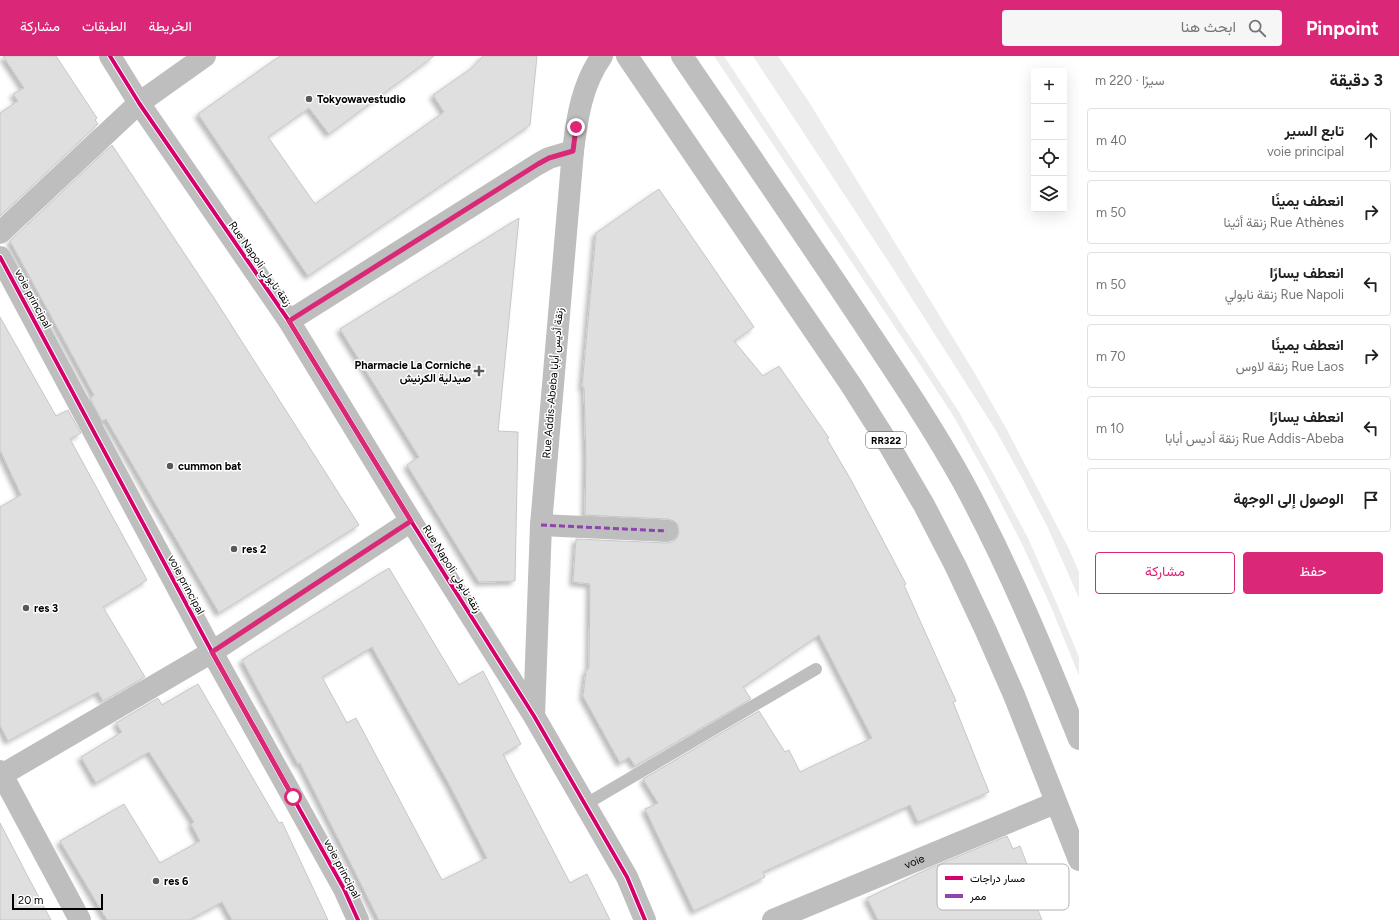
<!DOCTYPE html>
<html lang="ar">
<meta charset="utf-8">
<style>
body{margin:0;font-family:Figtree,Vazirmatn,sans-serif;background:#f6f6f6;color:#202124;direction:rtl}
.controls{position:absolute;right:12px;top:12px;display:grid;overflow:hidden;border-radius:4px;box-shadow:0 4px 16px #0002}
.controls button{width:36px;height:36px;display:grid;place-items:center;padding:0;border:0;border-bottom:1px solid #e0e0e0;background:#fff;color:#202124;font:20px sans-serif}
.scale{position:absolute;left:12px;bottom:10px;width:91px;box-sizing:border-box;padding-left:4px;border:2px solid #000;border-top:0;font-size:11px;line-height:14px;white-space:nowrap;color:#000;-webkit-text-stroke:3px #fff;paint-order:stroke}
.stop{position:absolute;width:12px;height:12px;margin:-9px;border:3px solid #db2777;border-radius:50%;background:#fff}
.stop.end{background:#db2777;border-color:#fff;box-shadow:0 1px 4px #0008}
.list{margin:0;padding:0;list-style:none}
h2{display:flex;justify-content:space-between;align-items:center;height:52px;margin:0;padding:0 16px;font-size:17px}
h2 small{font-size:13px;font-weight:400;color:#757577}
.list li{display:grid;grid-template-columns:26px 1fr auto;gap:12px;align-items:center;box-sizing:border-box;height:64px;margin:0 8px 8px;padding:0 8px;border:1px solid #e0e0e0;border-radius:4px}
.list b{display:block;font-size:15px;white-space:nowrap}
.list p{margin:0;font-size:13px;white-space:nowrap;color:#757577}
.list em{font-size:13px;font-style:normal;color:#757577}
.actions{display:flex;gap:8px;padding:12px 16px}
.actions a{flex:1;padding:9px 0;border:1px solid #db2777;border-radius:4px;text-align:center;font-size:14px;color:#db2777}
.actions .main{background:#db2777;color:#fff}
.icon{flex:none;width:22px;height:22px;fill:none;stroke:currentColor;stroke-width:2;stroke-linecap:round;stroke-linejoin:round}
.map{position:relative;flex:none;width:1079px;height:864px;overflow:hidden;direction:ltr}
header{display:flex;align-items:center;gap:24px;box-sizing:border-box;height:56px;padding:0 20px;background:#db2777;color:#fff}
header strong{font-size:19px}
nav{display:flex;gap:22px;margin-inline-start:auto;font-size:14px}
.search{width:280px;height:36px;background:#f6f6f6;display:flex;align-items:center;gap:10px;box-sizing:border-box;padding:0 14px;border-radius:4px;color:#757577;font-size:15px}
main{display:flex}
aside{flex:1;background:#fff}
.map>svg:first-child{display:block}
.green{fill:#ececec}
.building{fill:#dfdfdf;stroke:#c7c7c7;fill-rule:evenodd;filter:url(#shadow)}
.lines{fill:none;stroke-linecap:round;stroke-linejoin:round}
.lane{stroke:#bebebe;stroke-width:12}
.street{stroke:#bebebe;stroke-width:22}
.primary{stroke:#bebebe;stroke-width:22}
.quiet{stroke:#8e44ad;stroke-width:3;stroke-dasharray:6 3;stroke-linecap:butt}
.cycleway-casing{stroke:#fff;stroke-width:6}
.cycleway{stroke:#d6006c;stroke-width:4}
.route{stroke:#db2777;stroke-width:5}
.poi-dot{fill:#595959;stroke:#fff;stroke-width:1.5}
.labels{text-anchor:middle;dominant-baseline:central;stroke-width:3;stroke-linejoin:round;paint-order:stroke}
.shield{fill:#fff;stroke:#4c4c4c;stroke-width:1}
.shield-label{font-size:10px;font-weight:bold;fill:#000}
.poi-label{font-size:11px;font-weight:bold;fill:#000;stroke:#fff;text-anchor:start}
.street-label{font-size:11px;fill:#000;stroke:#fff}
.key{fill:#fff;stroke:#b2b2b2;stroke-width:1}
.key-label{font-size:11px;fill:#000}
</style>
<header>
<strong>Pinpoint</strong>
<div class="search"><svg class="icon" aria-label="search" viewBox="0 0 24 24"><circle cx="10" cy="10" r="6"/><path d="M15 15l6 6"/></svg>ابحث هنا</div>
<nav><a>الخريطة</a><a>الطبقات</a><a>مشاركة</a></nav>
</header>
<main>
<aside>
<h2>3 دقيقة<small>سيرًا · 220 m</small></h2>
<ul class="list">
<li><svg class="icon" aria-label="ahead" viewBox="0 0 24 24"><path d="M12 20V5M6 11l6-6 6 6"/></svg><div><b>تابع السير</b><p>voie principal</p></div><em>40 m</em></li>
<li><svg class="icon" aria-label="right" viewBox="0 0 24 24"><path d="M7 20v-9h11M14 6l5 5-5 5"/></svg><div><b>انعطف يمينًا</b><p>Rue Athènes زنقة أثينا</p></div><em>50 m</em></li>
<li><svg class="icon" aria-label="left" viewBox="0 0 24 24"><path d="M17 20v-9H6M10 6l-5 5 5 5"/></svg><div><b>انعطف يسارًا</b><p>Rue Napoli زنقة نابولي</p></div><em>50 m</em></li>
<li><svg class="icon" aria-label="right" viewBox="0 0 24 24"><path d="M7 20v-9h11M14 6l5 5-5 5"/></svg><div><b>انعطف يمينًا</b><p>Rue Laos زنقة لاوس</p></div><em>70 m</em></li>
<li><svg class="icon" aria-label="left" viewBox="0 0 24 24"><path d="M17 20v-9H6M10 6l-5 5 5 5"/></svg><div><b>انعطف يسارًا</b><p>Rue Addis-Abeba زنقة أديس أبابا</p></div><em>10 m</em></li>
<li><svg class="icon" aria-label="arrive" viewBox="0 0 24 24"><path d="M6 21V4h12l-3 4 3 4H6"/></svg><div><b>الوصول إلى الوجهة</b></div></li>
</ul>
<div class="actions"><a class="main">حفظ</a><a>مشاركة</a></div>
</aside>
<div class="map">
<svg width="1079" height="864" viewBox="0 0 1079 864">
<defs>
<filter id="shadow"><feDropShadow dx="-3.5" dy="3.5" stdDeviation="2" flood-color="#0004"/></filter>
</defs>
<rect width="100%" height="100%" fill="#fff"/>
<path class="green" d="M714 0H724L920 296 959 356 994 419 1028 482 1057 548 1079 601V620L1052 553 1022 488 989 424 954 361 915 301Z
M753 0H778L809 46 974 316 1007 374 1069 493 1079 516V542L1047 470 1021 420 995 373 888 205Z"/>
<path class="building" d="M3 0H56L97 62 95 64 98 68 0 160V57L18 45 13 38 24 32Z
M280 0H434L329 78 309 52 268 81 315 148 444 56 433 39 472 12 483 0H537L530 69 308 220 198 58Z
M112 89 214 242 359 469 219 557 106 363 102 365 90 342 94 339 10 185Z
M659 133 754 271 734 285 763 320 779 310 829 382 827 383 851 424 906 528 904 529 956 645 953 646 989 736 918 766 910 749 763 816 765 821 694 855 645 753 658 747 643 723 759 655 785 696 789 694 800 716 872 682 819 579 743 631 751 643 635 710 629 701 620 707 583 640 586 616 589 611 590 528 573 526 576 483 666 487 673 486 677 482 679 476 678 469 674 465 668 463 585 459 586 402 584 331H582L596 177Z
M519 162 498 375 518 376 515 525 479 526 407 409 419 401 340 273Z
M0 261 56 360 68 354 81 377 70 383 147 524 103 551 145 621 103 645 98 636 8 685 0 669V451L21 439 0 394Z
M389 512 459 629 483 615 521 688 503 698 521 733 570 827 587 818 610 864H379L300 707 298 708 242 604ZM372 591 449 728 487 802 442 824 356 662 347 667 322 621Z
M198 628 279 767 282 766 328 864H232L222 846 189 864H107L60 785 124 748 160 807 200 785 191 768 194 766 149 696 96 727 81 701 122 676 116 667 158 642 162 649Z
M0 767 26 817 51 864H0Z
M1007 780 1013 793 1020 790 1037 834 1031 837 1042 864H878L867 842 930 812Z"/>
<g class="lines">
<path class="lane" d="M586 748 816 613"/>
<g class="street">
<path d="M110 0 139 47 289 265 411 465 534 660 627 821 645 864"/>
<path d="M0 177 139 47 205 0"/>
<path d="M0 201 212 596 344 833 358 864"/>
<path d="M289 265 538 108 549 102 573 95"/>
<path d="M541 469 667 475"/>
<path d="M534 660 541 469 573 95C577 62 582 28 602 0"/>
<path d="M0 715 80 864"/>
<path d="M0 720 212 596 411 465"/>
<path id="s1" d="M773 864 1055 747"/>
</g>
<path class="primary" d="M627 0 851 329 889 389 924 449 956 511 986 575 1014 639 1079 804
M682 0C742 88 802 175 861 264 896 317 932 370 963 426 1008 509 1044 596 1079 683"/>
<path class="quiet" d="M541 469 667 475
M212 596 411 465"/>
<g class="cycleway-casing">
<path id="cycleway" d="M110 0 139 47 289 265 411 465 534 660 627 821 645 864
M0 201 212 596 344 833 358 864"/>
</g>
<use href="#cycleway" class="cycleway"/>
</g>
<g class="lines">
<path class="route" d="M293 741 212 596 411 465 289 265 538 108 549 102 573 95 576 71"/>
</g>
<g class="poi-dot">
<circle cx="309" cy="43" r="4"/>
<path d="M477 309h4v4h4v4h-4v4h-4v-4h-4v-4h4z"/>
<circle cx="170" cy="410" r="4"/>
<circle cx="234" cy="493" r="4"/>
<circle cx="26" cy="552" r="4"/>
<circle cx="156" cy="825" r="4"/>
</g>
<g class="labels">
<rect class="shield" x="866" y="376" width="40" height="16" rx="3"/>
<g class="shield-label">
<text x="886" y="384">RR322</text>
</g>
<g class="poi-label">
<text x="317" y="43">Tokyowavestudio</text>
<text x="471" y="309" text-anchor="end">Pharmacie La Corniche<tspan x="471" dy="13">صيدلية الكرنيش</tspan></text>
<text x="178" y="410">cummon bat</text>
<text x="242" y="493">res 2</text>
<text x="34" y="552">res 3</text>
<text x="164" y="825">res 6</text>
</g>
<g class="street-label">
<text transform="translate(260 208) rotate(55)">Rue Napoli زنقة نابولي</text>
<text transform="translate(33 243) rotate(62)">voie principal</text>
<text transform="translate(553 327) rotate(-85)">Rue Addis-Abeba زنقة أديس أبابا</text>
<text transform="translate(452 513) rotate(58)">Rue Napoli زنقة نابولي</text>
<text transform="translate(186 529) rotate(62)">voie principal</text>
<text stroke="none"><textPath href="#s1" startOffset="153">voie</textPath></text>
<text transform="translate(342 813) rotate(62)">voie principal</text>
</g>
</g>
<rect x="937" y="808" width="132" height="46" rx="6" class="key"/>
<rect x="945" y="820" width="18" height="4" fill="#d6006c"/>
<rect x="945" y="838" width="18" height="4" fill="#8e44ad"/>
<g class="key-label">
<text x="970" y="826">مسار دراجات</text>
<text x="970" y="844">ممر</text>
</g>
</svg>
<div class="controls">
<button>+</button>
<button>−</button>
<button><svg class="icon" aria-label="locate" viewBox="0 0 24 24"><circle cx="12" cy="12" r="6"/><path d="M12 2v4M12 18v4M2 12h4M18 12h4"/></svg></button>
<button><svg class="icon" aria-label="layers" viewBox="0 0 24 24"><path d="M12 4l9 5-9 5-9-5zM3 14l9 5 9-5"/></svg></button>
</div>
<div class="scale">20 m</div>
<div class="stop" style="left:293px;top:741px"></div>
<div class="stop end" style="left:576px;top:71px"></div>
</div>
</main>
